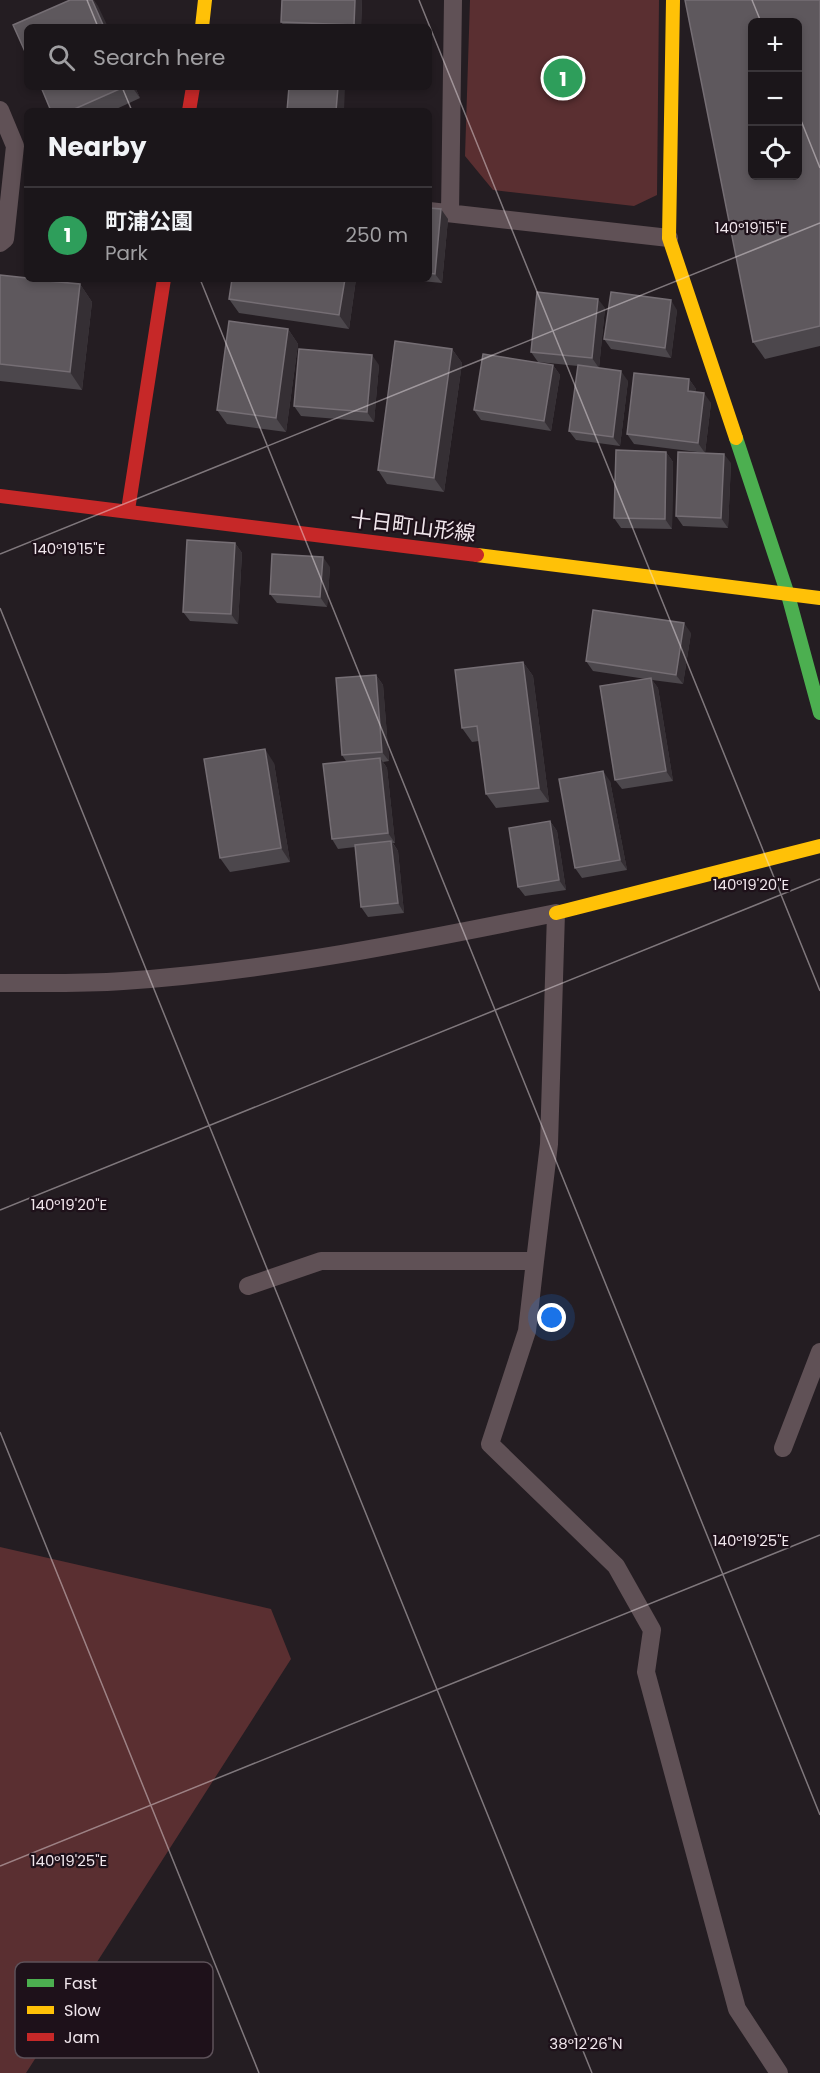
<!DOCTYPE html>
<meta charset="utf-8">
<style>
body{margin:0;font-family:Poppins,"Noto Sans JP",sans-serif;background:#241f23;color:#f1f3f6}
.controls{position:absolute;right:18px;top:18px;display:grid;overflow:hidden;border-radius:9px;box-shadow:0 3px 9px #0003}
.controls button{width:54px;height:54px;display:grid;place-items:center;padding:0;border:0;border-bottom:2px solid #393539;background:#1b161a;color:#f1f3f6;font:30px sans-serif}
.you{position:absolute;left:552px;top:1318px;width:21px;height:21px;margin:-15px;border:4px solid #fff;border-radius:50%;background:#1a73e8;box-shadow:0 0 0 9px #1a73e833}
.badge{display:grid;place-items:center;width:39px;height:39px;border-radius:50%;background:#8c9099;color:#fff;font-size:20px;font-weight:700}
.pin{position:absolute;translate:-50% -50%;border:3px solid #fff;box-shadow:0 2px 6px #0006}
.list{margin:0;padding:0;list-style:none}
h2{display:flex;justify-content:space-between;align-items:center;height:78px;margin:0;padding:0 24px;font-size:26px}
h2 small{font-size:20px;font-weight:400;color:#a09fa2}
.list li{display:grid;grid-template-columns:39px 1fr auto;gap:18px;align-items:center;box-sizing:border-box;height:96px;padding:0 24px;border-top:2px solid #393539}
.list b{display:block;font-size:22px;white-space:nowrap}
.list p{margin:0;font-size:20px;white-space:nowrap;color:#a09fa2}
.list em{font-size:20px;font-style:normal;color:#a09fa2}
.icon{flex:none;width:33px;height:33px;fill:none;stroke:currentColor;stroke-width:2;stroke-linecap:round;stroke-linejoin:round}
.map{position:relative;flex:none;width:820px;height:2073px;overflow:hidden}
.search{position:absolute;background:#1b161a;box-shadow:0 3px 9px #0003;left:24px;top:24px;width:408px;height:66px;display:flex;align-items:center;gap:15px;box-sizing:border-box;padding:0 21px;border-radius:9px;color:#a09fa2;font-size:22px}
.panel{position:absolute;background:#1b161a;box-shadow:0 3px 9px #0003;left:24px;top:108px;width:408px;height:174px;border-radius:9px}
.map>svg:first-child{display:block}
.green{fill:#5a2f31}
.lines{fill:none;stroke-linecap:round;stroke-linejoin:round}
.lane{stroke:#605156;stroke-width:18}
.fast{stroke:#4caf50;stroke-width:14}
.slow{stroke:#ffc107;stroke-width:14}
.jam{stroke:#c62828;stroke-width:14}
.wall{fill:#4c474c}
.shaded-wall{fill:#352f34}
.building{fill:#5e585d;stroke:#756e74;stroke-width:1.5;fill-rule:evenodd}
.ticks{fill:none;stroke:#f0e6ec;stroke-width:1.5;stroke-opacity:0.45}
.labels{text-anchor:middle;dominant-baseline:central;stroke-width:4.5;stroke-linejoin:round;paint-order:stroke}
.street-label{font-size:21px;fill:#f0e6ec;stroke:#1e111a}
.key{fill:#1e111a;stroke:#5d5159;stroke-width:1.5}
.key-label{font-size:16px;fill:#f0e6ec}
.ticks-label{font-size:15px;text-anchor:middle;fill:#f0e6ec;stroke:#1e111a;stroke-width:4.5;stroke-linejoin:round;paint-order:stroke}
</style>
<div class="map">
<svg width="820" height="2073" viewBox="0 0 820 2073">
<rect width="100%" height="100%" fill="#241d22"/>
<path class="green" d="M470 0H659L657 195 634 206 493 190 465 156Z
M0 1547 271 1609 291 1659 26 2073H0Z"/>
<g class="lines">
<path class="lane" d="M0 110 15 146 5 239 0 243
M429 211 669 238
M450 213 453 0
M0 983C41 983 82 984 123 981 269 971 413 942 556 913L549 1144 535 1261 527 1331 490 1444 616 1566 652 1630 646 1672 737 2009 779 2073
M248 1286 321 1261H535
M783 1448 820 1352"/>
<path class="fast" d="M736 438 788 595 820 713"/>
<path class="slow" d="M673 0 669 238 736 438
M202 27 205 0
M477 555 820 598
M556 913 820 846"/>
<path class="jam" d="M189 111 193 87
M0 496 477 555
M128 510 164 279"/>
</g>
<path class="wall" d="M282 0H362L361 27H285L281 22Z
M820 0V346L765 359 753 342Z
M41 87H135L140 98 112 111H51Z
M429 208 448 219 442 283 400 279H429Z
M0 275 80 284 92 302 82 390 0 381Z
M232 279H356L349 329 239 313 229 299Z
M605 308 599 368 628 381 620 446 576 440 569 431 578 366 538 362 531 352Z
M677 310 671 358 611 349 604 339Z
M288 329 298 344 286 432 227 424 217 410Z
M452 349 462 363 444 492 387 484 378 470Z
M379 365 374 422 301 416 294 406Z
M553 365 560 375 551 431 481 420 474 410Z
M689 379 696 389 695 392 711 403 705 453 634 444 627 434Z
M666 452 673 462 672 529 621 528 614 518Z
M731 463 728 528 683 526 676 516Z
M235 543 242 553 238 624 190 621 183 612Z
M330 567 327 607 277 603 270 594Z
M691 633 683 684 652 680 658 688 673 781 622 789 615 780 646 679 593 671 586 661Z
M523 662 533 676 549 802 496 808 486 794 479 741 472 742 462 728Z
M376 675 383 685 389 761 383 762 387 768 395 843H393L398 851 404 913 368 917 361 907 355 847 338 849 332 839 346 761 342 755Z
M274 763 290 862 230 872 220 858Z
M610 781 627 870 582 878 575 868Z
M550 821 557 831 566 890 525 896 518 887Z"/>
<path class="shaded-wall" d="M92 0H94L98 6 108 27H104Z
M355 0H362L361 27H355L354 25Z
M132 87H135L140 98Z
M338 87H345L344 111H336Z
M441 209 448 219 442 283 435 274Z
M345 279H356L349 329 339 315Z
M80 284 92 302 82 390 70 372Z
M598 299 605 308 599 368 592 358Z
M671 300 677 310 671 358 665 348Z
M288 329 298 344 286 432 276 418Z
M452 349 462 363 444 492 434 478Z
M372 355 379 365 374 422 367 412Z
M553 365 560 375 551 431 544 421Z
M621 371 628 381 620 446 613 437Z
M689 379 696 389 694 401 688 391Z
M704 393 711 403 705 453 698 443Z
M666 452 673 462 672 529 665 519Z
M724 454 731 463 728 528 721 518Z
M235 543 242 553 238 624 231 614Z
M323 557 330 567 327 607 320 597Z
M684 623 691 633 683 684 676 675Z
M523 662 533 676 549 802 539 788Z
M376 675 383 685 389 761 382 752Z
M651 678 658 688 673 781 666 771Z
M265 749 274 763 290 862 281 848Z
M380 758 387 768 395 843 388 833Z
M603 771 610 781 627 870 620 860Z
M550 821 557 831 566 890 559 880Z
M391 841 398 851 404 913 398 903Z"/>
<path class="building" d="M70 0H92L104 27H27V56L13 25Z
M282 0H355L354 25 281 22Z
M685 0H820V326L753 342ZM753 22H798V176H753Z
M41 87H124L70 111H51Z
M289 87H338L336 111H287Z
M429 208 441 209 435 274 429 273Z
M0 275 27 278V279L80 284 70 372 0 364Z
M232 279H345L339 315 229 299Z
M537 292 598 299 592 358 531 352Z
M611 292 671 300 665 348 604 339Z
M229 321 288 329 276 418 217 410Z
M395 341 452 349 434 478 378 470Z
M299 349 372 355 367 412 294 406Z
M483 354 553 365 544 421 474 410Z
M578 365 621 371 613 437 569 431Z
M634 373 689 379 688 391 704 393 698 443 627 434Z
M616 450 666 452 665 519 614 518Z
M678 452 724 454 721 518 676 516Z
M187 540 235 543 231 614 183 612Z
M272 554 323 557 320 597 270 594Z
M593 610 684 623 676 675 586 661Z
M523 662 539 788 486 794 477 726 462 728 455 670Z
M376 675 382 752 342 755 336 678Z
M651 678 666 771 615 780 600 686Z
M265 749 281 848 220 858 204 759Z
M380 758 388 833 332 839 323 764Z
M603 771 620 860 575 868 559 779Z
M550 821 559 880 518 887 509 828Z
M391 841 398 903 361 907 355 845Z"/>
<path class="ticks" d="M87 0 98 27M419 0 820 991M752 0 761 22M122 87 132 111M798 113 820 168M200 279 820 1815M0 554 820 223M0 608 592 2073M0 1210 820 879M0 1432 259 2073M0 1866 820 1535"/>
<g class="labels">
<g class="street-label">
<text transform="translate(413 526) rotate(7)">十日町山形線</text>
</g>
</g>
<rect x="15" y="1962" width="198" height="96" rx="9" class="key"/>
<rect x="27" y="1979" width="27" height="8" fill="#4caf50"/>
<rect x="27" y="2006" width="27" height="8" fill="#ffc107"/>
<rect x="27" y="2033" width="27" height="8" fill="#c62828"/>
<g class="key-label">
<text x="64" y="1989">Fast</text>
<text x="64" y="2016">Slow</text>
<text x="64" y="2043">Jam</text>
</g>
<g class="ticks-label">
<text x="751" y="233">140°19'15"E</text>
<text x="69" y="554">140°19'15"E</text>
<text x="751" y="890">140°19'20"E</text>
<text x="69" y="1210">140°19'20"E</text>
<text x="751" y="1546">140°19'25"E</text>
<text x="69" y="1866">140°19'25"E</text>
<text x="586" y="2049">38°12'26"N</text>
</g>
</svg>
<div class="controls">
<button>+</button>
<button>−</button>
<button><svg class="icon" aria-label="locate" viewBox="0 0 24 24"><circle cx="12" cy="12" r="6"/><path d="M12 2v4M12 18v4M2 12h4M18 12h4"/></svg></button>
</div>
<div class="you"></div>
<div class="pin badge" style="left:563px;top:78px;background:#2e9e5b">1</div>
<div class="search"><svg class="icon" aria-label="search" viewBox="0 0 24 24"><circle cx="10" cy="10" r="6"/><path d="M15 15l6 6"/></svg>Search here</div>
<section class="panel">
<h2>Nearby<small></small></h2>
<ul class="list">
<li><span class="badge" style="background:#2e9e5b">1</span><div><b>町浦公園</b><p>Park</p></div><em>250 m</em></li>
</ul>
</section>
</div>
